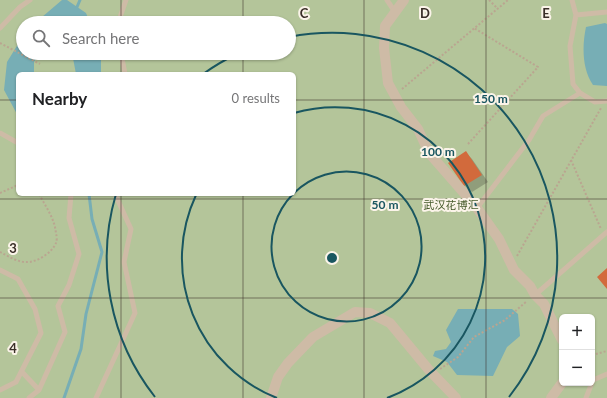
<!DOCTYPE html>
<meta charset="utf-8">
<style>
body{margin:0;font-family:Lato,"Noto Sans SC",sans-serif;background:#f2f2f2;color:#202124}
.controls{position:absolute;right:12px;bottom:12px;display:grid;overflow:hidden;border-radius:6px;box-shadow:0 1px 3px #0004}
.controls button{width:36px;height:36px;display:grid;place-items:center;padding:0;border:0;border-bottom:1px solid #e0e0e0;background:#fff;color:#202124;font:20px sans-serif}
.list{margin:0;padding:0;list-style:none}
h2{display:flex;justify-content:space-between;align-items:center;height:52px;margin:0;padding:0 16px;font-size:17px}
h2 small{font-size:13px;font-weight:400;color:#757577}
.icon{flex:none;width:22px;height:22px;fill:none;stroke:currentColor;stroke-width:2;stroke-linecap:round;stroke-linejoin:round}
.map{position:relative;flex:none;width:607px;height:398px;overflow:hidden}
.search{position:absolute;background:#fff;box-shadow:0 1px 3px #0004;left:16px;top:16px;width:280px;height:44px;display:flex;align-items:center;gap:10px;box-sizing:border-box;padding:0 14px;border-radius:22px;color:#757577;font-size:15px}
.panel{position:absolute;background:#fff;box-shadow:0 1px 3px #0004;left:16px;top:72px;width:280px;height:124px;border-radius:6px}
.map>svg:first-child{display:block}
.green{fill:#b4c59a;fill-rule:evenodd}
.water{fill:#77aeb5}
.shadow{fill:#0003}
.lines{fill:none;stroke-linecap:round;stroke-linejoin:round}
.stream{stroke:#77aeb5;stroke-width:3}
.building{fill:#d26a3c}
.path{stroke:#baa590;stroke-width:2;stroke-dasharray:2 2;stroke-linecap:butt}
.lane{stroke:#cebba6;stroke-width:5}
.street{stroke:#cebba6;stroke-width:10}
.grid{fill:none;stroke:#3a2e28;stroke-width:1;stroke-opacity:0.55}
.ring{fill:none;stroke:#195660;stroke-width:2}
.labels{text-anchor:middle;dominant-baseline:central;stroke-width:4;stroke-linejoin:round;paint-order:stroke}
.park-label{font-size:11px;fill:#455a29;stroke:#fbf4e9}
.grid-label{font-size:13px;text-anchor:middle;font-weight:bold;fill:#3a2e28;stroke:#fbf4e9;stroke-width:4;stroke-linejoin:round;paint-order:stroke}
.centre{fill:#195660;stroke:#fbf4e9;stroke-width:2}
.ring-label{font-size:12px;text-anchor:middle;font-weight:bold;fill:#195660;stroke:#fbf4e9;stroke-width:4;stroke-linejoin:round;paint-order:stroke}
</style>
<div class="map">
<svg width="607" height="398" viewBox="0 0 607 398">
<rect width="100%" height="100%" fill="#f5eadc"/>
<path class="green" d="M0 0H607V398H0ZM23 23H289V53H23ZM18 74H294V194H18ZM562 317H592V383H562Z"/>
<path class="water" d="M62 0H67L86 13 90 23H35Z
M605 23 607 24V86L593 85C582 69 582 46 586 27Z
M23 36V53H39L34 62V74H18V116L4 90 7 62Z
M72 53H101V74H76Z
M458 309H512L518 314 520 336 507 347 493 376 457 375 447 362 433 356 435 351 446 349 451 342 446 330Z"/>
<path class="shadow" d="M466 153 472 159 488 182 472 192 465 186 450 163Z"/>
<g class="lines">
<path class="stream" d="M77 7 80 0
M64 398 81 349 86 314 102 252 92 219 89 194"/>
</g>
<path class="building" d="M466 151 482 175 464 186 448 163Z
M607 268V289L597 277Z"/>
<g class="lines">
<path class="path" d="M489 0 498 9
M0 43 40 64
M402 89 508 0
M468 144 538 67 474 28
M571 160 601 229
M0 193 18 185
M0 252C8 256 17 262 26 262 36 263 52 253 56 243 57 241 57 236 56 234 55 219 46 207 39 194
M517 256 601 108
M592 355 607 351
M440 369 458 357 474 337 505 320 527 301"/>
<path class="lane" d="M387 0 395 12
M572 0 576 15 570 46 573 84 580 93 595 102 607 101
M576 15 607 12
M118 23 126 0
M0 28 20 7 30 0
M121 53 125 74
M0 133 18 143
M477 208 529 140 543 116 580 93
M0 270 18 279 35 309 41 333 16 382 0 390
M535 295 607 232
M22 372 39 390
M29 398 39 390 65 332 58 306 69 285 79 254 69 218 71 194
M96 398 135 313 124 262 131 229 115 194
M586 398 593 380 607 374"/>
<path class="street" d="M404 0 385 26 384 48 388 83 401 107 418 129 429 153 477 208 499 239 514 270 530 286 535 295 544 304 562 340
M271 398 278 377 288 363 313 337 355 312 370 313 390 323 429 370 456 398
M551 398 562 383"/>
</g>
<path class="grid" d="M121 0V23M243 0V23M364 0V398M486 0V398M121 53V74M243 53V74M0 100H18M294 100H607M121 194V398M243 194V398M0 199H607M0 298H607"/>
<g class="ring">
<path d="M294 193A75 75 0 1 1 293 194"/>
<path d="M277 398A150 150 0 0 1 196 195M294 113A150 150 0 0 1 387 398"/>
<path d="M155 397A225 225 0 0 1 116 194M203 74A225 225 0 0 1 239 53M289 37A225 225 0 0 1 509 397"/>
</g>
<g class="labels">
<g class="park-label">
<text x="451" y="204">武汉花博汇</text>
</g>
</g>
<g class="grid-label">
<text x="304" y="18">C</text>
<text x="425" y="18">D</text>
<text x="546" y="18">E</text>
<text x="13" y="253">3</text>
<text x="13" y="353">4</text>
</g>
<circle cx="332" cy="258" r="6" class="centre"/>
<g class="ring-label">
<text x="491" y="103">150 m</text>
<text x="438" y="156">100 m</text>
<text x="385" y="209">50 m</text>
</g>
</svg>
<div class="controls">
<button>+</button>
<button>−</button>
</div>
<div class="search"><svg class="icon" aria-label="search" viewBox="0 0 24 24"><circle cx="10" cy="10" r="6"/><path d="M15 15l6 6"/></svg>Search here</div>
<section class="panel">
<h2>Nearby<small>0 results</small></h2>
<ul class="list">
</ul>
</section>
</div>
